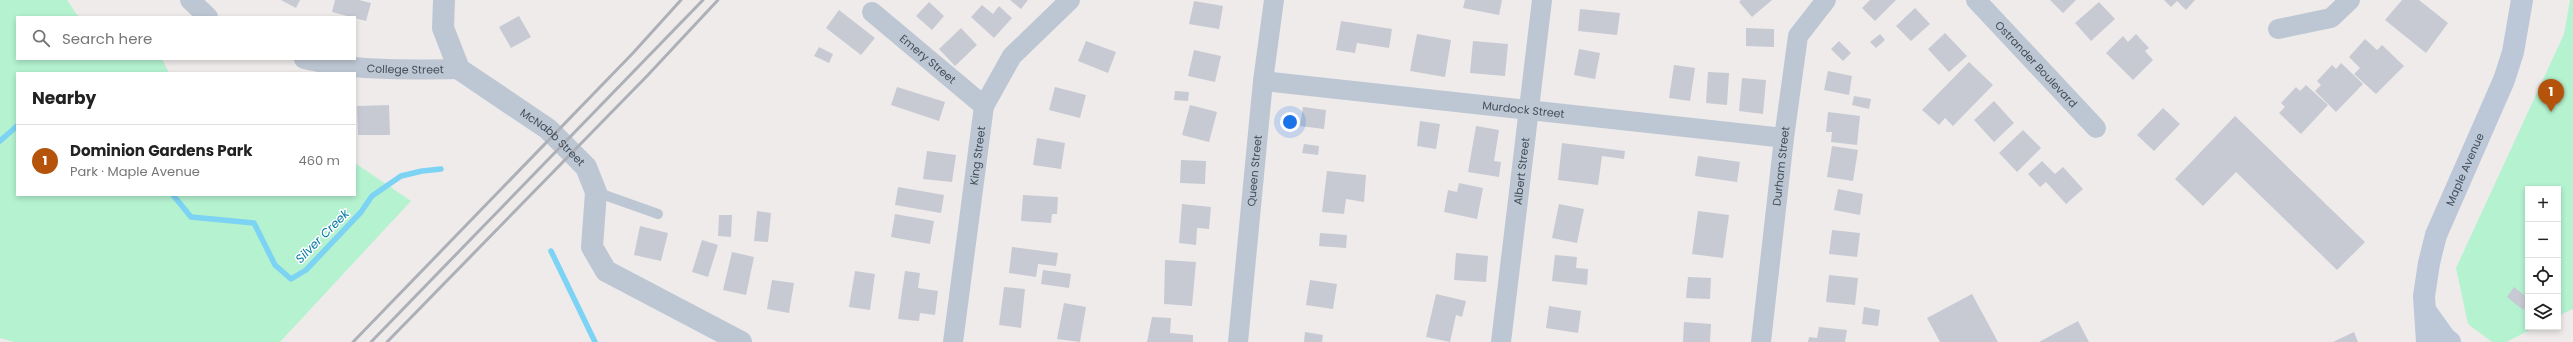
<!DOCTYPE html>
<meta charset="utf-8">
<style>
body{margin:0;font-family:Poppins,sans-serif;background:#f6f6f6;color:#222}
.controls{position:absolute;right:12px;bottom:12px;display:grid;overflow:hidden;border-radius:0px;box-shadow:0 2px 6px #0003}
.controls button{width:36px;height:36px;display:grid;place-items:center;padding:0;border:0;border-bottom:1px solid #e0e0e0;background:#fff;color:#222;font:20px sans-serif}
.you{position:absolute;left:1290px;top:122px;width:14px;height:14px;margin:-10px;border:3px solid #fff;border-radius:50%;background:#1a73e8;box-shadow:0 0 0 6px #1a73e833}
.badge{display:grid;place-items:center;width:26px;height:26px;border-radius:50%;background:#b45309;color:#fff;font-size:13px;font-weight:700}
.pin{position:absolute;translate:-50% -33px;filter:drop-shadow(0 1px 2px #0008)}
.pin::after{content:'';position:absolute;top:21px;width:14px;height:12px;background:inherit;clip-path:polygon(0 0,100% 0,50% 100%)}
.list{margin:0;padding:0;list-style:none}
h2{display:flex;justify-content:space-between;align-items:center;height:52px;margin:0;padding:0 16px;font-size:17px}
h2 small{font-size:13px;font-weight:400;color:#767676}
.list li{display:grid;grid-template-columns:26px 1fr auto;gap:12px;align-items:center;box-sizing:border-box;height:72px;padding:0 16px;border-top:1px solid #e0e0e0}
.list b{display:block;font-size:15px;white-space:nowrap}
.list p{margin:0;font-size:13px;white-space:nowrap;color:#767676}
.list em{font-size:13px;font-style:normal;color:#767676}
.icon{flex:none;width:22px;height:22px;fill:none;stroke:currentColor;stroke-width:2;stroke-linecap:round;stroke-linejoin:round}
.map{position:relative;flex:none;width:2573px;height:342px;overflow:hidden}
.search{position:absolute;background:#fff;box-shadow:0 2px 6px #0003;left:16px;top:16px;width:340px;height:44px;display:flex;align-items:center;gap:10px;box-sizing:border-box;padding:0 14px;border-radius:0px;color:#767676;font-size:15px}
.panel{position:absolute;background:#fff;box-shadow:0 2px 6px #0003;left:16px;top:72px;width:340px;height:124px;border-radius:0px}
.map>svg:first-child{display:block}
.green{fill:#b4f2d0}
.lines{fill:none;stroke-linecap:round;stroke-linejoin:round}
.stream{stroke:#7cd3f3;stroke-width:5.5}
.building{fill:#c7cad2}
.service{stroke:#bdc7d3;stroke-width:10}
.minor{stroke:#bdc7d3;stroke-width:20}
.tertiary{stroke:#bdc7d3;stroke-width:22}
.secondary{stroke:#bcc7d7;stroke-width:22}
.rail{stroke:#adb0b7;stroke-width:3}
.labels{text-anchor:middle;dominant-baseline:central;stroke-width:3;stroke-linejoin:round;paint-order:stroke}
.street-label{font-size:11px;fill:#424e5a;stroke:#fff}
.water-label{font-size:12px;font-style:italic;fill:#017aa8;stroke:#fff}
</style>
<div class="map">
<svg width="2573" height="342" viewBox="0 0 2573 342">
<rect width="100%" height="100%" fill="#efebeb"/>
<path class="green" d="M0 0H67L77 15 82 17H17V59H162L169 73H17V195H355V163L411 201 280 342H14L0 338Z
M2570 0H2573V309L2558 316V189H2528V327H2536L2506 342H2492L2468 324 2456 268 2564 34Z"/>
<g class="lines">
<path class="stream" d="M0 141 17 126
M173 195 191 217 254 223 275 265 291 279 306 270 361 212 372 196 401 176 422 171 441 169
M551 251 595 342"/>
</g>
<path class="building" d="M281 0H300L296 8Z
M335 0H359L371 3 366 21 332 12Z
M1010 0H1028L1021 9Z
M1465 0H1502L1499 15 1463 8Z
M1741 0H1772L1752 17 1739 2Z
M1870 0H1896L1875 21 1862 8Z
M2050 0H2076L2063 13Z
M2164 0H2195L2186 10 2177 1 2171 7Z
M2402 0H2419L2448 23 2426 53 2385 20Z
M1194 1 1223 6 1219 29 1189 24Z
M929 2 944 16 932 30 916 16Z
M2099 2 2115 19 2091 41 2075 23Z
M982 5 993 14 999 6 1012 18 994 38 971 17Z
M1915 8 1930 24 1911 41 1896 26Z
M1580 9 1620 13 1617 35 1578 31Z
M839 10 875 38 861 55 826 28Z
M519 16 531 37 511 48 499 27Z
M1341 21 1392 29 1389 48 1357 43 1355 53 1336 50Z
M961 28 977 45 955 66 939 49Z
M1746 28 1774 29V47L1746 46Z
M1945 33 1967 56 1949 72 1928 49Z
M1417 34 1451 40 1445 77 1410 71Z
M1880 34 1885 40 1876 48 1870 42Z
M2136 34 2149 48 2145 51 2153 60 2133 80 2106 53 2123 36 2128 42Z
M2365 39 2377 50 2382 45 2404 66 2376 94 2354 74 2360 68 2349 57Z
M1086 41 1116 52 1108 73 1078 61Z
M1473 41 1508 44 1505 76 1470 73Z
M1839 41 1851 53 1843 61 1831 49Z
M819 47 833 54 829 63 814 56Z
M1579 49 1600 53 1595 79 1574 75Z
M1194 50 1221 56 1215 82 1188 76Z
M1969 62 1993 85 1953 126 1945 118 1939 125 1922 110Z
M2341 63 2363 84 2336 112 2315 91 2321 85 2317 81 2332 65 2336 69Z
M1674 65 1695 68 1690 101 1669 98Z
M1828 71 1852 76 1849 95 1824 90Z
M1708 72 1729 73 1727 105 1706 103Z
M1742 78 1766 80 1763 114 1739 111Z
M2306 85 2328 105 2301 134 2279 113 2285 107 2281 103 2296 87 2300 91Z
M897 87 945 102 939 121 891 105Z
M1055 87 1086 95 1080 118 1049 110Z
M1175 91 1189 92 1188 101 1174 100Z
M1854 96 1871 99 1869 109 1852 105Z
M1994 101 2014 123 1994 142 1974 120Z
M389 105 390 135H358L357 106Z
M1190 105 1217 112 1209 142 1182 135Z
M1303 107 1326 110 1324 129 1300 126Z
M2163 108 2180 124 2154 151 2137 135Z
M1828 112 1860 116 1857 145 1831 142 1832 132H1826Z
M2235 116 2365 242 2337 270 2236 172 2203 206 2175 179Z
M1420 121 1440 124 1436 149 1417 146Z
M1476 126 1499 130 1494 161 1501 162 1499 177 1468 172Z
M2023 130 2041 148 2017 172 1999 153Z
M1037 138 1065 143 1061 169 1033 165Z
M1562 143 1625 151 1624 159 1602 156 1598 185 1558 180Z
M1304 144 1319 146 1318 155 1302 153Z
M1832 146 1858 150 1853 181 1827 177Z
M927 151 956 155 952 182 923 179Z
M1698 156 1740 162 1737 182 1695 176Z
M1181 160 1206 161 1205 184 1180 183Z
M2042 161 2055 174 2063 167 2083 189 2066 204 2046 182 2040 187 2028 174Z
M1327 171 1366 175 1364 202 1346 199 1344 214 1322 212Z
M1459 183 1483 188 1477 219 1444 212 1448 190 1457 192Z
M898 187 944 195 941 213 895 205Z
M1838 189 1863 194 1860 215 1834 210Z
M1023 195 1058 197 1057 214H1052L1051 223 1021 221Z
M1182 204 1211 207 1209 229 1197 228 1196 245 1179 243Z
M1559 204 1584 209 1577 243 1552 238Z
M757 211 771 213 768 242 754 241Z
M1698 211 1729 215 1723 258 1692 254Z
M895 214 934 221 930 244 891 237Z
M719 215H732L731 237 718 236Z
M640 226 668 233 661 261 634 255Z
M1832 230 1860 233 1857 257 1829 254Z
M1320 233 1347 235 1346 248 1319 246Z
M702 240 718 245 708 277 692 272Z
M1012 247 1058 253 1056 266 1038 264 1036 277 1009 273Z
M732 252 754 257 746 295 723 290Z
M1456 253 1488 256 1486 282 1454 280Z
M1555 255 1577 257 1576 268 1588 269 1587 285 1552 281Z
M1165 260 1196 262 1192 306 1164 304Z
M1043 270 1071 274 1069 288 1041 284Z
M855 271 875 274 870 310 849 307Z
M905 271 920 273 918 288 938 291 935 315 920 313 919 321 898 319Z
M1829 275 1858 278 1855 305 1826 302Z
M1688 277 1711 278 1710 299 1686 298Z
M772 280 794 283 789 313 767 309Z
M1310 280 1337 284 1333 309 1306 305Z
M1004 287 1025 289 1021 328 999 325Z
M2514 287 2528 298V304L2523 310 2507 297Z
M1436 294 1466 301 1462 317 1456 315 1450 342 1426 337Z
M1972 294 1998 342H1940L1927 318Z
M1064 303 1086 307 1080 342 1057 339Z
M1549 306 1581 311 1578 333 1546 328Z
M1864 307 1880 310 1878 326 1862 324Z
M1152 317 1171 318 1170 333 1193 335V342H1147Z
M2078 321 2089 342H2039Z
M1684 322 1711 324 1710 342H1683Z
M1819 327 1847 330 1845 342H1808L1809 337 1817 338Z
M1305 332 1323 335 1322 342H1304Z
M2354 332 2358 342H2333Z"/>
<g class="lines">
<path class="service" d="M596 192 658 214"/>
<g class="minor">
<path d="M190 0 208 17"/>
<path id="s1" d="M1976 0 2096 128"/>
<path id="s2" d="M872 12 984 106"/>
<path d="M2278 29 2331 18 2350 0"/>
<path id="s3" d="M304 59C356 71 406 70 459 69"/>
<path id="s4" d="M1263 81 1784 138"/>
<path id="s5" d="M953 342 984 106 1012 56 1070 0"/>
<path id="s6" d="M1238 342 1263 81 1274 0"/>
<path id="s7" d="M1501 342 1542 0"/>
<path id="s8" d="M1761 342 1784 138 1798 36 1826 0"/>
</g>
<path class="tertiary" id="s9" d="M444 0 443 28 459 69 548 129 586 167 596 192 592 247 606 271 741 342"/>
<g class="secondary">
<path d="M2427 313 2445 338 2450 342"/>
<path id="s10" d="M2427 342 2424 296 2429 263 2436 235 2504 80 2513 52 2522 0"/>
</g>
<path class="rail" d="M353 342 633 53 681 0
M371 342 703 0
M387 342 647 76 718 0"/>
</g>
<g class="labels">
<g class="street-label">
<text stroke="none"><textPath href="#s2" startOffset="73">Emery Street</textPath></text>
<text stroke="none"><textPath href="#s1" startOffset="88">Ostrander Boulevard</textPath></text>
<text stroke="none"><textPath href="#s3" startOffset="102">College Street</textPath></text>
<text stroke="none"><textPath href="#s4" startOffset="262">Murdock Street</textPath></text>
<text stroke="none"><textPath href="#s9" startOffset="188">McNabb Street</textPath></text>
<text stroke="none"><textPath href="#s5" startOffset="188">King Street</textPath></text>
<text stroke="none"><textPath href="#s8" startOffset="177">Durham Street</textPath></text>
<text stroke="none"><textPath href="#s10" startOffset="180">Maple Avenue</textPath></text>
<text stroke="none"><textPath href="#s6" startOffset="172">Queen Street</textPath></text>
<text stroke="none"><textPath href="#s7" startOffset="172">Albert Street</textPath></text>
</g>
<g class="water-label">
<text transform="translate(322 236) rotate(-45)">Silver Creek</text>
</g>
</g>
</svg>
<div class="controls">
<button>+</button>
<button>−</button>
<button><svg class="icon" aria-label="locate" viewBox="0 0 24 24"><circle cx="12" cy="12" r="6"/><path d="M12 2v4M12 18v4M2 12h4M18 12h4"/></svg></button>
<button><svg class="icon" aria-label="layers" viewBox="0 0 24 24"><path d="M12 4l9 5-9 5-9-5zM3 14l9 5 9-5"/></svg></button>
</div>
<div class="you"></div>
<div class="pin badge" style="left:2551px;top:112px">1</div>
<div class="search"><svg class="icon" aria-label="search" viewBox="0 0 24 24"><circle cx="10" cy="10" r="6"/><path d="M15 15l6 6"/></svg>Search here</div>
<section class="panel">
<h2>Nearby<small></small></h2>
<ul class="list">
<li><span class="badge">1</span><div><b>Dominion Gardens Park</b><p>Park · Maple Avenue</p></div><em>460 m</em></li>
</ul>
</section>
</div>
